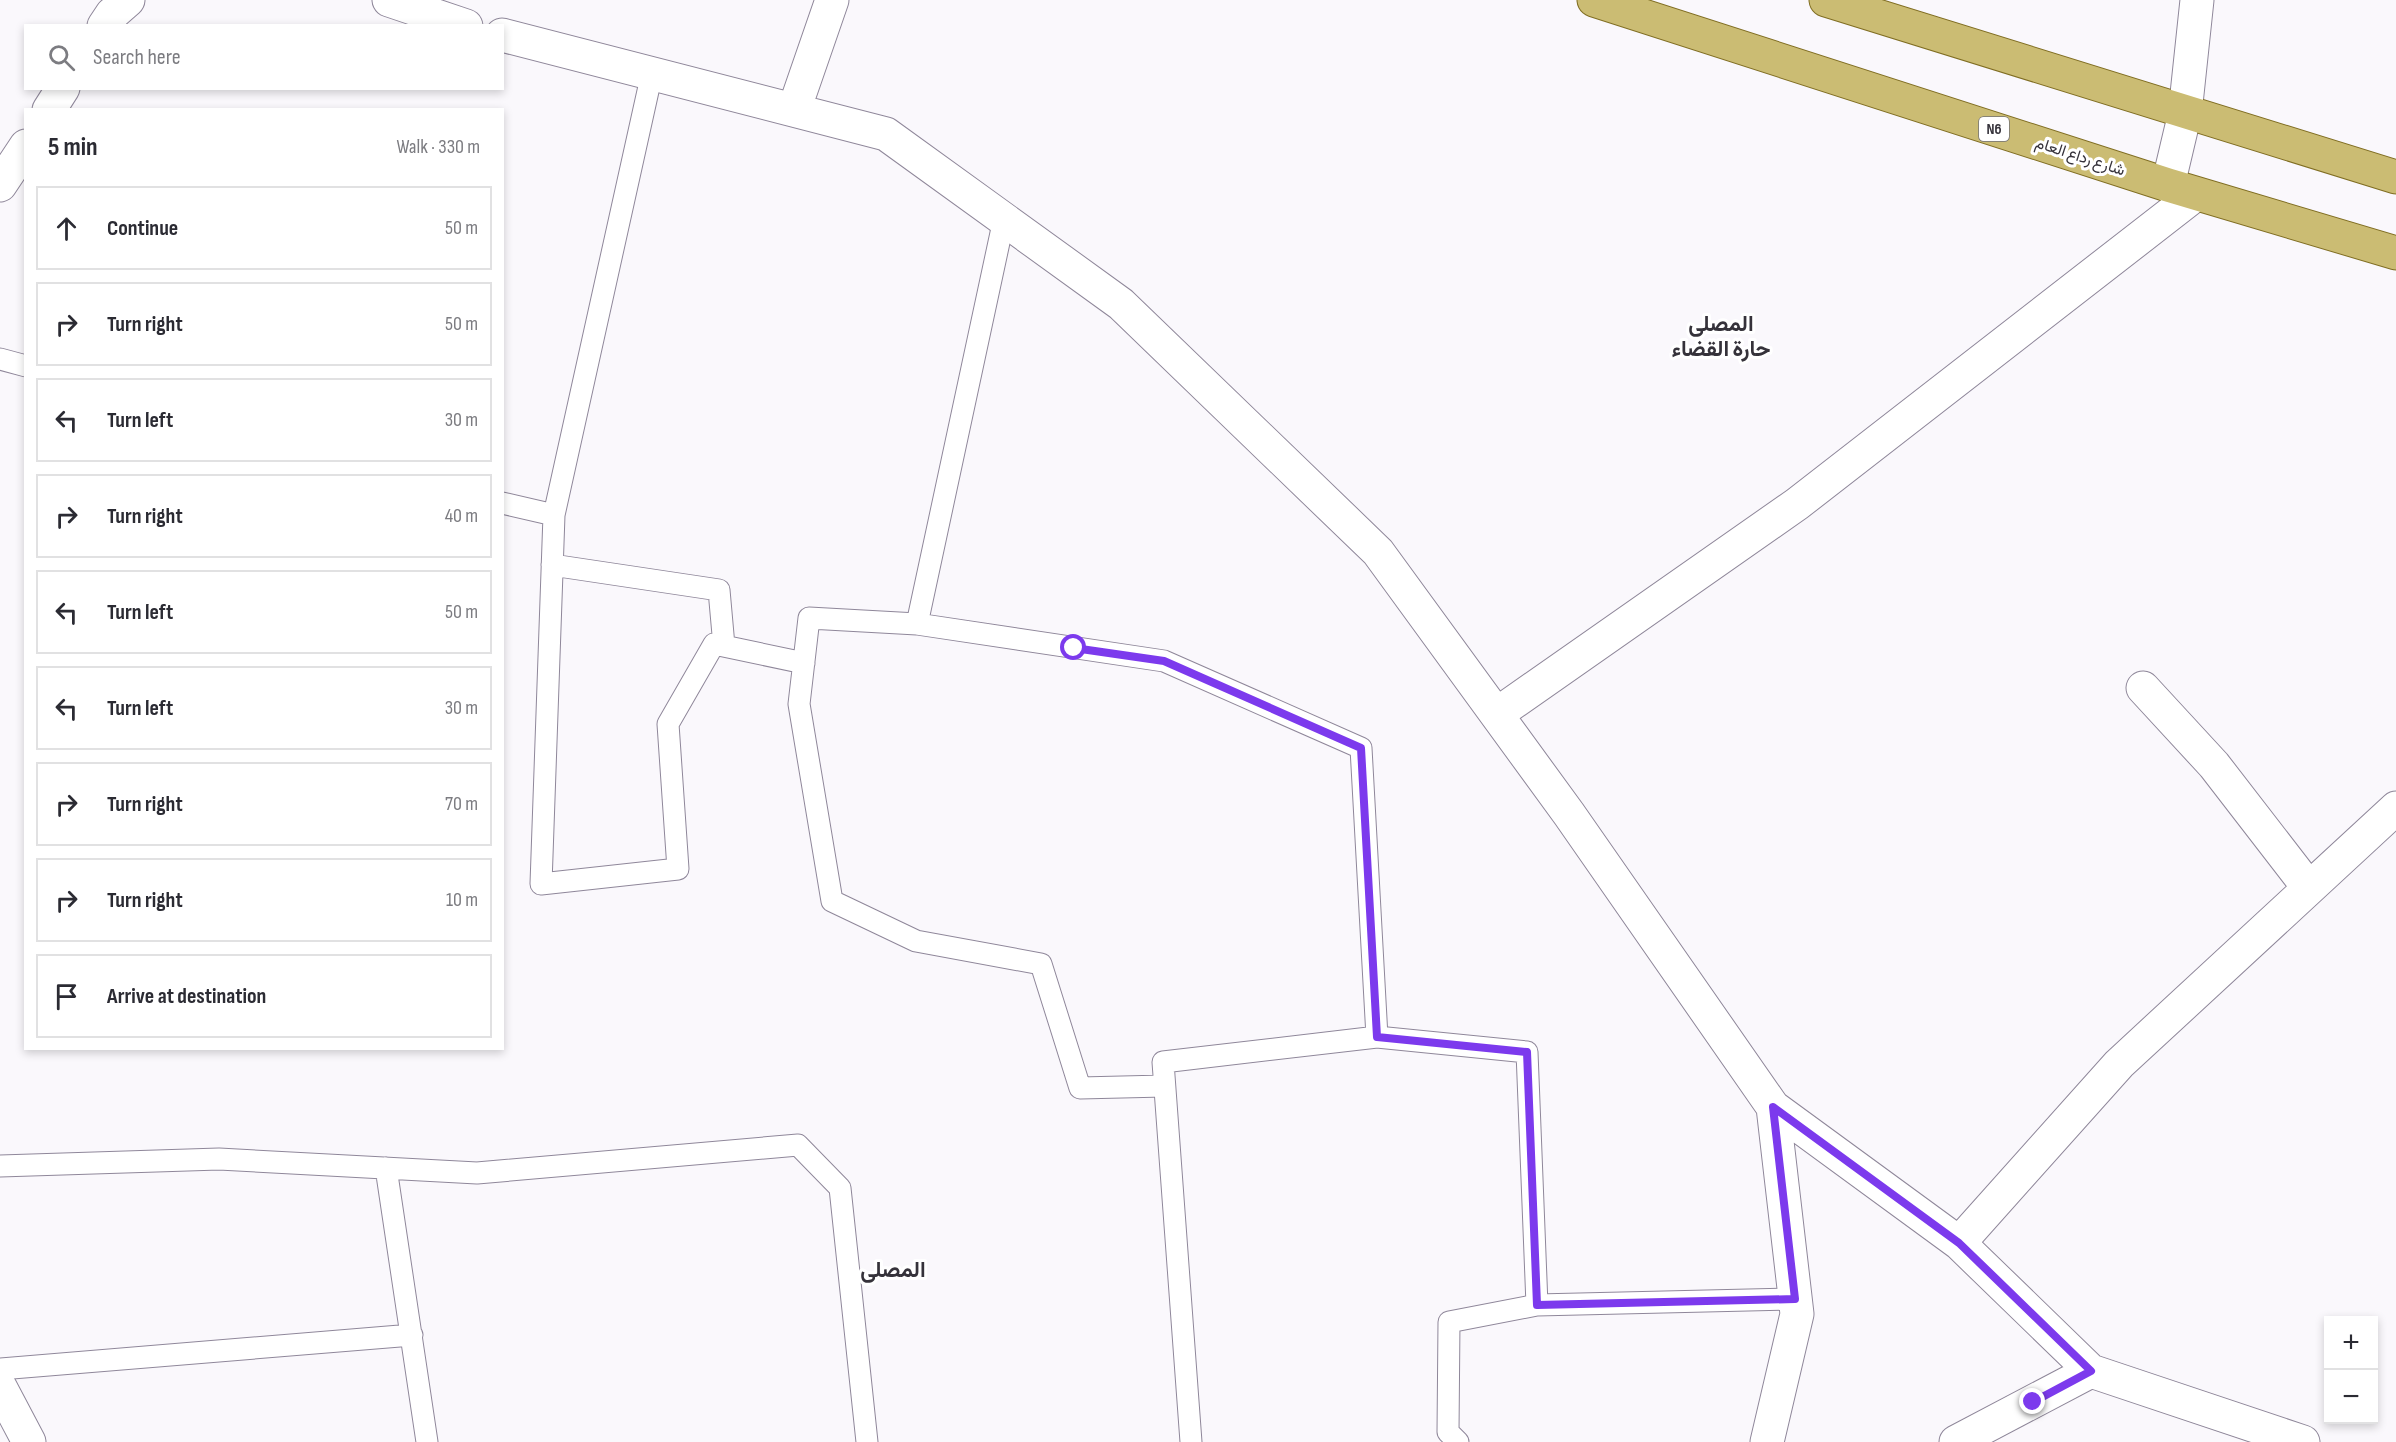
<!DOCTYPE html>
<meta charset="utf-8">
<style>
body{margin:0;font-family:"Sofia Sans Condensed",Vazirmatn,sans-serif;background:#f2f2f3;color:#2b2b33}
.controls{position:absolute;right:18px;bottom:18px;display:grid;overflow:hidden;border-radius:0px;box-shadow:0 3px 9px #0003}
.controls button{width:54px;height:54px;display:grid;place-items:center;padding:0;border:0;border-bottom:2px solid #e1e1e2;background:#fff;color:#2b2b33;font:30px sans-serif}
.stop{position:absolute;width:18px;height:18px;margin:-14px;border:4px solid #7c3aed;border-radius:50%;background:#fff}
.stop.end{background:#7c3aed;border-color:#fff;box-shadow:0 2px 6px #0008}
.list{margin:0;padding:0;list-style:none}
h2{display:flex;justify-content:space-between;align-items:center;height:78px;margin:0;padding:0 24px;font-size:26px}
h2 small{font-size:20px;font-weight:400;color:#7c7c81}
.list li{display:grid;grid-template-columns:39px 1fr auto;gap:18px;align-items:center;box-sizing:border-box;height:84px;margin:0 12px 12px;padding:0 12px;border:2px solid #e1e1e2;border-radius:0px}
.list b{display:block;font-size:22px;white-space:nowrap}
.list em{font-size:20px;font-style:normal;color:#7c7c81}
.icon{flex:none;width:33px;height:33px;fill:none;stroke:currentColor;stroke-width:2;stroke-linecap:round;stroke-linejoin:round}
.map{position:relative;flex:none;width:2396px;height:1442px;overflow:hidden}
.search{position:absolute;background:#fff;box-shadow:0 3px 9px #0003;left:24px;top:24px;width:480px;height:66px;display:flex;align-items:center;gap:15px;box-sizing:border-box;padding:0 21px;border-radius:0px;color:#7c7c81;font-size:22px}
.panel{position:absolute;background:#fff;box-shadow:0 3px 9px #0003;left:24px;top:108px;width:480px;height:942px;border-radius:0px}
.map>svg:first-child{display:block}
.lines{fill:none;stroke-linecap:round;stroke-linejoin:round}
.service-casing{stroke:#8f879a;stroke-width:23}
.minor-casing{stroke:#8f879a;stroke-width:35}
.primary-casing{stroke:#806e23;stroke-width:35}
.service{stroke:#fff;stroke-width:21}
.minor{stroke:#fff;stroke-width:33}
.primary{stroke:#cbbc73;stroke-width:33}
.route{stroke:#7c3aed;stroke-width:8}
.labels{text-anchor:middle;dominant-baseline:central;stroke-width:6;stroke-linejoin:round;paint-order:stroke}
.shield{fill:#fff;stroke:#727075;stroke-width:1.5}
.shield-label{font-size:15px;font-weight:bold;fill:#35323a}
.street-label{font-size:16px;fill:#35323a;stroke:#fff}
.district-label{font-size:22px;font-weight:bold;fill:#35323a;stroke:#fff}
</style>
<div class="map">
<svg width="2396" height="1442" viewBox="0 0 2396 1442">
<rect width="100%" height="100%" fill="#faf8fc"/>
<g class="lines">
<g class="service-casing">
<path id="service" d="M652 73 554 515 541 884 678 869 668 724 714 644 804 663
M1004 219 917 624 809 618 799 704 832 901 916 941 1041 964 1080 1088 1164 1086
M0 359 26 366
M502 503 554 515
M552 565 719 590 724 646
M917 624 1164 661 1361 748 1377 1037 1527 1052 1537 1305 1795 1299
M0 1166 219 1159 477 1173 798 1145 840 1188 867 1442
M386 1168 427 1442
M0 1369 412 1335
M1191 1442 1163 1062 1377 1037
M1458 1442 1448 1432 1449 1322 1537 1305"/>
</g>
<g class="minor-casing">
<path id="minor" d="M389 0 466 26
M104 26 112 14 128 0
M502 35 886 134 1121 304 1378 552 1569 814 1773 1107 1797 1314 1767 1442
M49 110 63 88
M794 110 832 0
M0 185 26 146
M2168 185 2185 113 2197 0
M2143 688 2214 765 2309 888
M1497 714 1797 504 2196 194
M1773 1107 1959 1243 2091 1371 2303 1442
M1959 1243 2119 1064 2396 808
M0 1387 29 1442
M1956 1442 2091 1371"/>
</g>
<g class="primary-casing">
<path id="primary" d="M1594 0 2168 185 2396 253
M1826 0 2396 177"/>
</g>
<use href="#service" class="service"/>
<use href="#minor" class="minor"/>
<use href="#primary" class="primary"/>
</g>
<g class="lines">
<path class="route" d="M1074 648 1164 661 1361 748 1377 1037 1527 1052 1537 1305 1795 1299 1773 1107 1959 1243 2091 1371 2033 1402"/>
</g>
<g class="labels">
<rect class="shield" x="1979" y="117" width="30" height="24" rx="4.5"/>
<g class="shield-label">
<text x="1994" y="129">N6</text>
</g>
<g class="street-label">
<text transform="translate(2080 157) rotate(18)">شارع رداع العام</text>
</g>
<g class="district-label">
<text x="1721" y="324">المصلى<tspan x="1721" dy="25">حارة القضاء</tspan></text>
<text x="893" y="1270">المصلى</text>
</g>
</g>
</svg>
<div class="controls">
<button>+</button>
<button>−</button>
</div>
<div class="stop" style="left:1074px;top:648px"></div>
<div class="stop end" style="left:2033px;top:1402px"></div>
<div class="search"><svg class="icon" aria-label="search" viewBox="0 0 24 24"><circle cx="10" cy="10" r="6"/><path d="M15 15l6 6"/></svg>Search here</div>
<section class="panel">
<h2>5 min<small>Walk · 330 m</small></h2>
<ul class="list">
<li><svg class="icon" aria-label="ahead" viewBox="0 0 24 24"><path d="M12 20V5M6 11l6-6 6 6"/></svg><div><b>Continue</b></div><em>50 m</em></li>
<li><svg class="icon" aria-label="right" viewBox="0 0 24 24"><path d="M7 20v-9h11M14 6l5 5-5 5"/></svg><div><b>Turn right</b></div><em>50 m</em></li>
<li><svg class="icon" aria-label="left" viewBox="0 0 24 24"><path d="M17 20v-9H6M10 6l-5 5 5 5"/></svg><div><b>Turn left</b></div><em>30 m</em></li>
<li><svg class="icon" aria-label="right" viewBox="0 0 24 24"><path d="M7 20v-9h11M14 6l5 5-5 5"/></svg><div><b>Turn right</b></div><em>40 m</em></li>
<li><svg class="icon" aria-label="left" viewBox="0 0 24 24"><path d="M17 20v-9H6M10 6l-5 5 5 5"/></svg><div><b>Turn left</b></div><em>50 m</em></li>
<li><svg class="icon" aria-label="left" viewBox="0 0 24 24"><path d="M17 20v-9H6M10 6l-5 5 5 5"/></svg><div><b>Turn left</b></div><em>30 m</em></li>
<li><svg class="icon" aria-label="right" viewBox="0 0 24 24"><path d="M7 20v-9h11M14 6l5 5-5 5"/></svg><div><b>Turn right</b></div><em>70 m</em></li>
<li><svg class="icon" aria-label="right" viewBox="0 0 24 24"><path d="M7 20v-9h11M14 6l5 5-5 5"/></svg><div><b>Turn right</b></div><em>10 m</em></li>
<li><svg class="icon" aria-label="arrive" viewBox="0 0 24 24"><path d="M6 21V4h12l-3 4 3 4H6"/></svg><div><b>Arrive at destination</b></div></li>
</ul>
</section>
</div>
